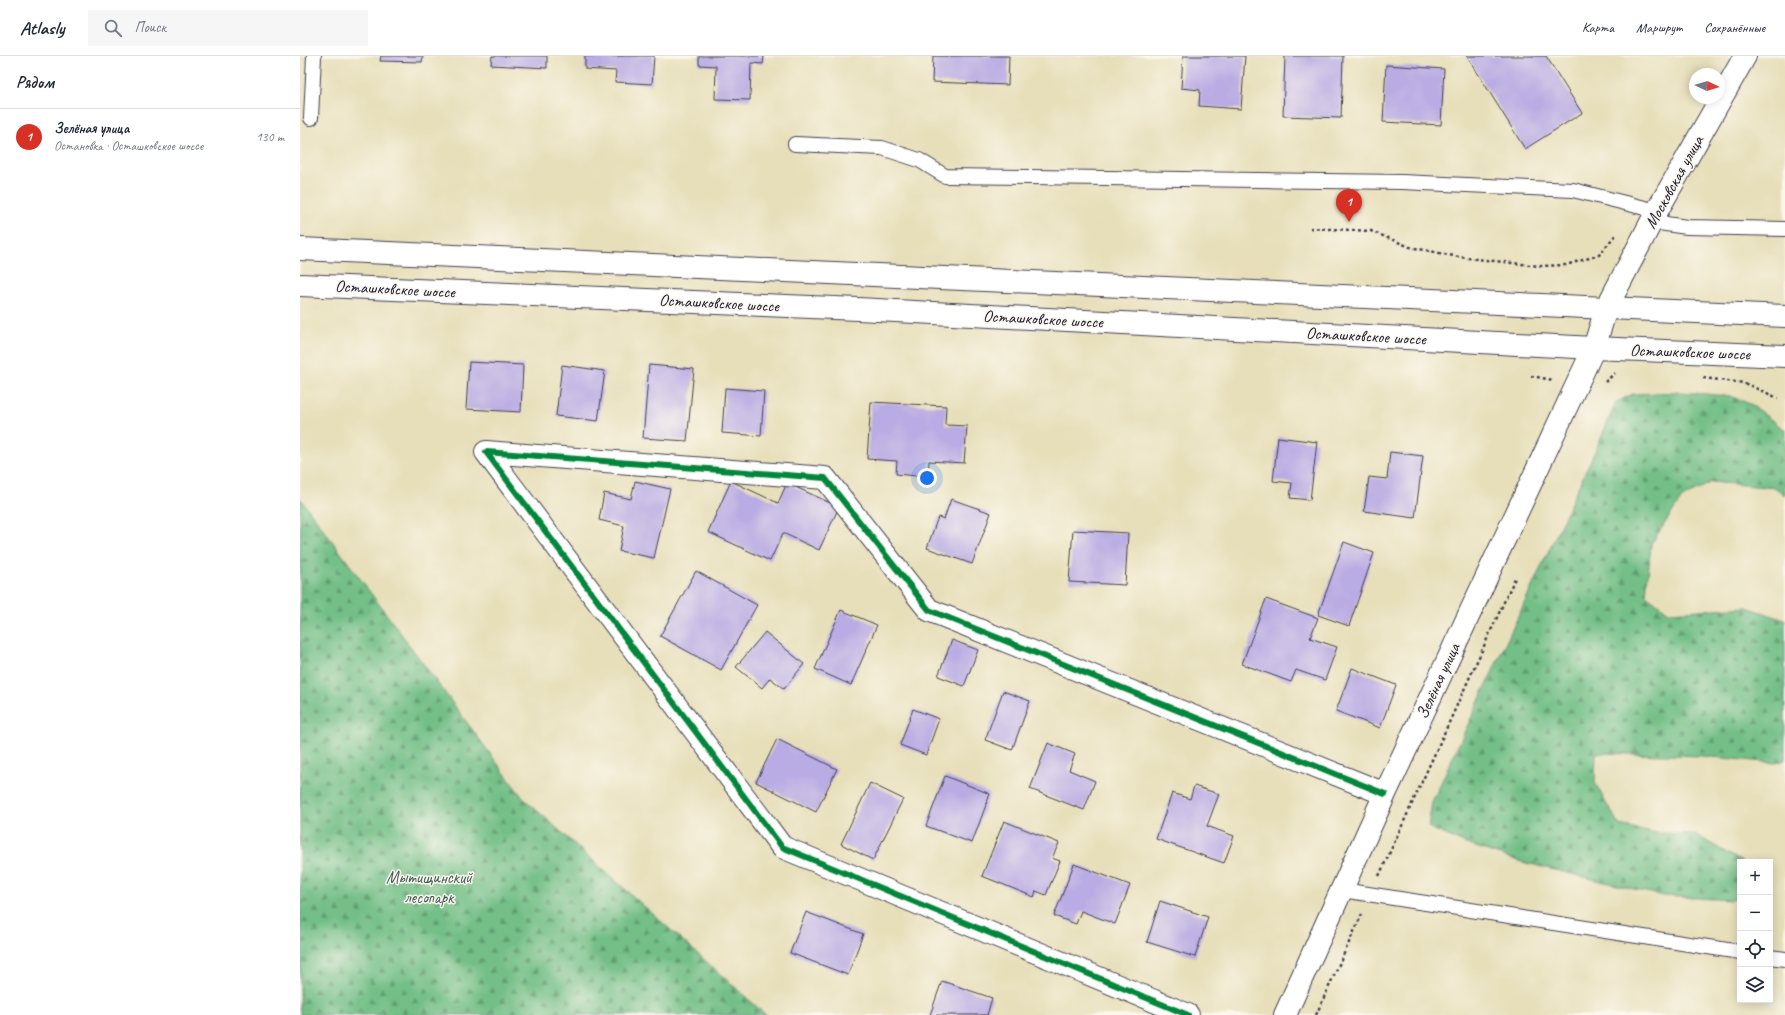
<!DOCTYPE html>
<html lang="ru">
<meta charset="utf-8">
<style>
body{margin:0;font-family:Caveat,sans-serif;background:#f6f6f7;color:#1f2937}
.controls{position:absolute;right:12px;bottom:12px;display:grid;overflow:hidden;border-radius:0px;box-shadow:0 2px 10px #0003}
.controls button{width:36px;height:36px;display:grid;place-items:center;padding:0;border:0;border-bottom:1px solid #e0e1e3;background:#fff;color:#1f2937;font:20px sans-serif}
.compass{position:absolute;left:1389px;top:12px;width:36px;height:36px;border-radius:50%;background:#fff;box-shadow:0 2px 10px #0003;rotate:94deg}
.you{position:absolute;left:627px;top:422px;width:14px;height:14px;margin:-10px;border:3px solid #fff;border-radius:50%;background:#1a73e8;box-shadow:0 0 0 6px #1a73e833}
.badge{display:grid;place-items:center;width:26px;height:26px;border-radius:50%;background:#d93025;color:#fff;font-size:13px;font-weight:700}
.pin{position:absolute;translate:-50% -33px;filter:drop-shadow(0 1px 2px #0008)}
.pin::after{content:'';position:absolute;top:21px;width:14px;height:12px;background:inherit;clip-path:polygon(0 0,100% 0,50% 100%)}
.list{margin:0;padding:0;list-style:none}
h2{display:flex;justify-content:space-between;align-items:center;height:52px;margin:0;padding:0 16px;font-size:17px}
h2 small{font-size:13px;font-weight:400;color:#747a83}
.list li{display:grid;grid-template-columns:26px 1fr auto;gap:12px;align-items:center;box-sizing:border-box;height:56px;padding:0 16px;border-top:1px solid #e0e1e3}
.list b{display:block;font-size:15px;white-space:nowrap}
.list p{margin:0;font-size:13px;white-space:nowrap;color:#747a83}
.list em{font-size:13px;font-style:normal;color:#747a83}
.icon{flex:none;width:22px;height:22px;fill:none;stroke:currentColor;stroke-width:2;stroke-linecap:round;stroke-linejoin:round}
.map{position:relative;flex:none;width:1485px;height:959px;overflow:hidden}
header{display:flex;align-items:center;gap:24px;box-sizing:border-box;height:56px;padding:0 20px;background:#fff;border-bottom:1px solid #e0e1e3}
header strong{font-size:19px}
nav{display:flex;gap:22px;margin-inline-start:auto;font-size:14px}
.search{width:280px;height:36px;background:#f6f6f7;display:flex;align-items:center;gap:10px;box-sizing:border-box;padding:0 14px;border-radius:0px;color:#747a83;font-size:15px}
main{display:flex}
aside{flex:1;background:#fff}
.map>svg:first-child{display:block}
.forest{fill:url(#forest-firs);stroke:#4a7061}
.building{fill:#b9abe3}
.lines{fill:none;stroke-linecap:round;stroke-linejoin:round}
.lane-casing{stroke:#403e4e;stroke-width:16}
.street-casing{stroke:#403e4e;stroke-width:24}
.secondary-casing{stroke:#403e4e;stroke-width:24}
.path{stroke:#403e4e;stroke-width:2.5;stroke-dasharray:3 3;stroke-linecap:butt}
.lane{stroke:#fff;stroke-width:14}
.street{stroke:#fff;stroke-width:22}
.secondary{stroke:#fff;stroke-width:22}
.cycleway-casing{stroke:#fbf7ec;stroke-width:8}
.cycleway{stroke:#00873e;stroke-width:6}
.labels{text-anchor:middle;dominant-baseline:central;stroke-width:3;stroke-linejoin:round;paint-order:stroke}
.street-label{font-size:17px;fill:#22223b;stroke:#fbf7ec}
.park-label{font-size:17px;fill:#435b5a;stroke:#fbf7ec}
</style>
<header>
<strong>Atlasly</strong>
<div class="search"><svg class="icon" aria-label="search" viewBox="0 0 24 24"><circle cx="10" cy="10" r="6"/><path d="M15 15l6 6"/></svg>Поиск</div>
<nav><a>Карта</a><a>Маршрут</a><a>Сохранённые</a></nav>
</header>
<main>
<aside>
<h2>Рядом<small></small></h2>
<ul class="list">
<li><span class="badge">1</span><div><b>Зелёная улица</b><p>Остановка · Осташковское шоссе</p></div><em>130 m</em></li>
</ul>
</aside>
<div class="map">
<svg width="1485" height="959" viewBox="0 0 1485 959">
<defs>
<pattern id="forest-firs" width="22" height="20" patternUnits="userSpaceOnUse"><rect width="22" height="20" fill="#73bf87"/><path d="M5 1l3.5 6h-7zM16 11l3.5 6h-7z" fill="#5e9b70"/></pattern>
</defs>
<rect width="100%" height="100%" fill="#fbf7ec"/>
<filter id="ink" filterUnits="userSpaceOnUse"><feTurbulence type="fractalNoise" baseFrequency=".025" numOctaves="2"/><feDisplacementMap in="SourceGraphic" scale="8" xChannelSelector="R" yChannelSelector="G"/><feConvolveMatrix kernelMatrix="1 2 1 2 8 2 1 2 1" color-interpolation-filters="sRGB"/></filter>
<filter id="wash" filterUnits="userSpaceOnUse"><feTurbulence type="fractalNoise" baseFrequency=".012" numOctaves="4" result="noise"/><feDisplacementMap in="SourceGraphic" scale="16" xChannelSelector="R" yChannelSelector="G"/><feGaussianBlur stdDeviation="0.9" result="paint"/><feColorMatrix in="noise" values="0 0 0 0 0 0 0 0 0 0 0 0 0 0 0 0 0 1.4 0 .05"/><feComposite in="paint" operator="in"/></filter>
<g filter="url(#wash)">
<rect width="100%" height="100%" fill="#e7dfba"/>
<path class="forest" d="M1381 336 1430 340 1450 348 1485 374V439L1476 432 1412 426 1382 442 1351 488 1346 539 1369 556 1447 551 1485 564V704L1476 707 1402 700 1296 697 1295 727 1319 769 1357 777 1395 778 1442 806H1440V841L1432 844 1363 840 1222 806 1166 788 1128 771 1132 746 1301 382 1316 346 1333 338Z
M0 442 223 742 466 959H0Z"/>
<g id="blocks">
<path class="building" d="M81 0H123L122 6 80 5Z
M192 0H247V12L191 9Z
M285 0H354L352 28 315 26 316 15 285 13Z
M399 0H464L463 8 451 7 450 44 415 43 416 10 399 9Z
M633 0H709L708 29 632 26Z
M883 0H945L941 53 899 50 900 34 881 32Z
M985 0H1043L1041 62 983 60Z
M1167 0H1246L1282 57 1225 93Z
M1086 9 1144 13 1141 69 1083 66Z
M169 306 223 309 221 356 166 353Z
M262 309 305 315 298 365 256 360Z
M349 309 394 313 387 385 343 382Z
M425 332 464 335 461 380 422 377Z
M571 346 646 350 645 369 667 370 664 407 629 405 628 421 596 418 597 405 567 403Z
M978 381 1017 386 1010 444 990 442 992 427 973 425Z
M1090 396 1123 400 1115 462 1064 455 1069 421 1087 423Z
M335 425 370 433 354 502 319 495 324 470 299 464 304 437 331 443Z
M431 425 478 447 487 427 539 451 519 494 483 477 470 505 408 476Z
M651 443 691 457 672 508 627 492 638 461 644 463Z
M773 474 828 477 825 529 769 526Z
M1044 486 1074 497 1049 570 1018 559Z
M396 515 457 549 421 614 360 580Z
M966 543 1018 562 1010 582 1037 591 1025 624 996 614 991 626 942 608Z
M541 554 577 569 551 629 515 613Z
M465 576 504 608 484 633 470 622 462 632 436 611Z
M652 584 678 594 664 630 638 620Z
M1052 612 1096 629 1080 672 1036 655Z
M703 635 730 645 712 694 685 684Z
M613 653 639 663 626 699 600 689Z
M477 683 537 713 516 756 456 726Z
M748 687 775 698 769 714 795 725 784 754 730 733Z
M645 720 690 738 672 787 626 770Z
M570 727 603 743 573 804 541 788Z
M894 730 919 738 907 770 934 780 924 807 856 783 872 737 890 743Z
M704 765 759 787 752 802 760 805 746 839 736 835 734 841 682 820Z
M774 808 830 829 815 868 781 855 776 868 754 860Z
M860 845 908 861 895 901 847 886Z
M506 856 563 878 548 919 490 897Z
M642 925 692 942 687 959H630Z"/>
</g>
</g>
<g filter="url(#ink)">
<use href="#blocks" fill-opacity="0" stroke="#403e4e" stroke-width="1"/>
<g class="lines">
<g class="lane-casing">
<path id="lane" d="M11 62 14 0
M495 88 582 92 619 104 645 120 1102 126 1273 134 1357 155
M1352 166 1387 171 1485 173
M1042 834 1440 896
M1470 901 1485 903"/>
</g>
<g class="street-casing">
<path id="street" d="M888 959 482 791 186 396 525 422 629 554 1085 738
M985 959 1085 738 1294 292 1306 253 1357 155 1445 0"/>
</g>
<g class="secondary-casing">
<path id="secondary" d="M0 193 1485 260
M0 229 558 253 1294 292 1485 300"/>
</g>
<path class="path" d="M1010 172 1071 175 1110 191 1159 201 1239 210 1266 209 1299 199 1317 177
M1231 320 1253 324
M1403 322 1444 327 1478 342
M1305 326 1315 317
M1079 820 1215 522
M1016 959 1062 858"/>
<use href="#lane" class="lane"/>
<use href="#street" class="street"/>
<use href="#secondary" class="secondary"/>
<g class="cycleway-casing">
<path id="cycleway" d="M888 959 482 791 186 396 525 422 629 554 1085 738"/>
</g>
<use href="#cycleway" class="cycleway"/>
</g>
</g>
<g class="labels">
<g class="street-label">
<text transform="translate(1374 126) rotate(-61)">Московская улица</text>
<text transform="translate(95 233) rotate(3)">Осташковское шоссе</text>
<text transform="translate(419 247) rotate(3)">Осташковское шоссе</text>
<text transform="translate(743 263) rotate(3)">Осташковское шоссе</text>
<text transform="translate(1066 280) rotate(3)">Осташковское шоссе</text>
<text transform="translate(1390 296) rotate(2)">Осташковское шоссе</text>
<text transform="translate(1138 625) rotate(-65)">Зелёная улица</text>
</g>
<g class="park-label">
<text x="129" y="821">Мытищинский<tspan x="129" dy="20">лесопарк</tspan></text>
</g>
</g>
</svg>
<div class="controls">
<button>+</button>
<button>−</button>
<button><svg class="icon" aria-label="locate" viewBox="0 0 24 24"><circle cx="12" cy="12" r="6"/><path d="M12 2v4M12 18v4M2 12h4M18 12h4"/></svg></button>
<button><svg class="icon" aria-label="layers" viewBox="0 0 24 24"><path d="M12 4l9 5-9 5-9-5zM3 14l9 5 9-5"/></svg></button>
</div>
<svg class="compass" viewBox="-18 -18 36 36"><path d="M0-13l5 13h-10z" fill="#e53935"/><path d="M0 13l5-13h-10z" fill="#747a83"/></svg>
<div class="you"></div>
<div class="pin badge" style="left:1049px;top:166px">1</div>
</div>
</main>
